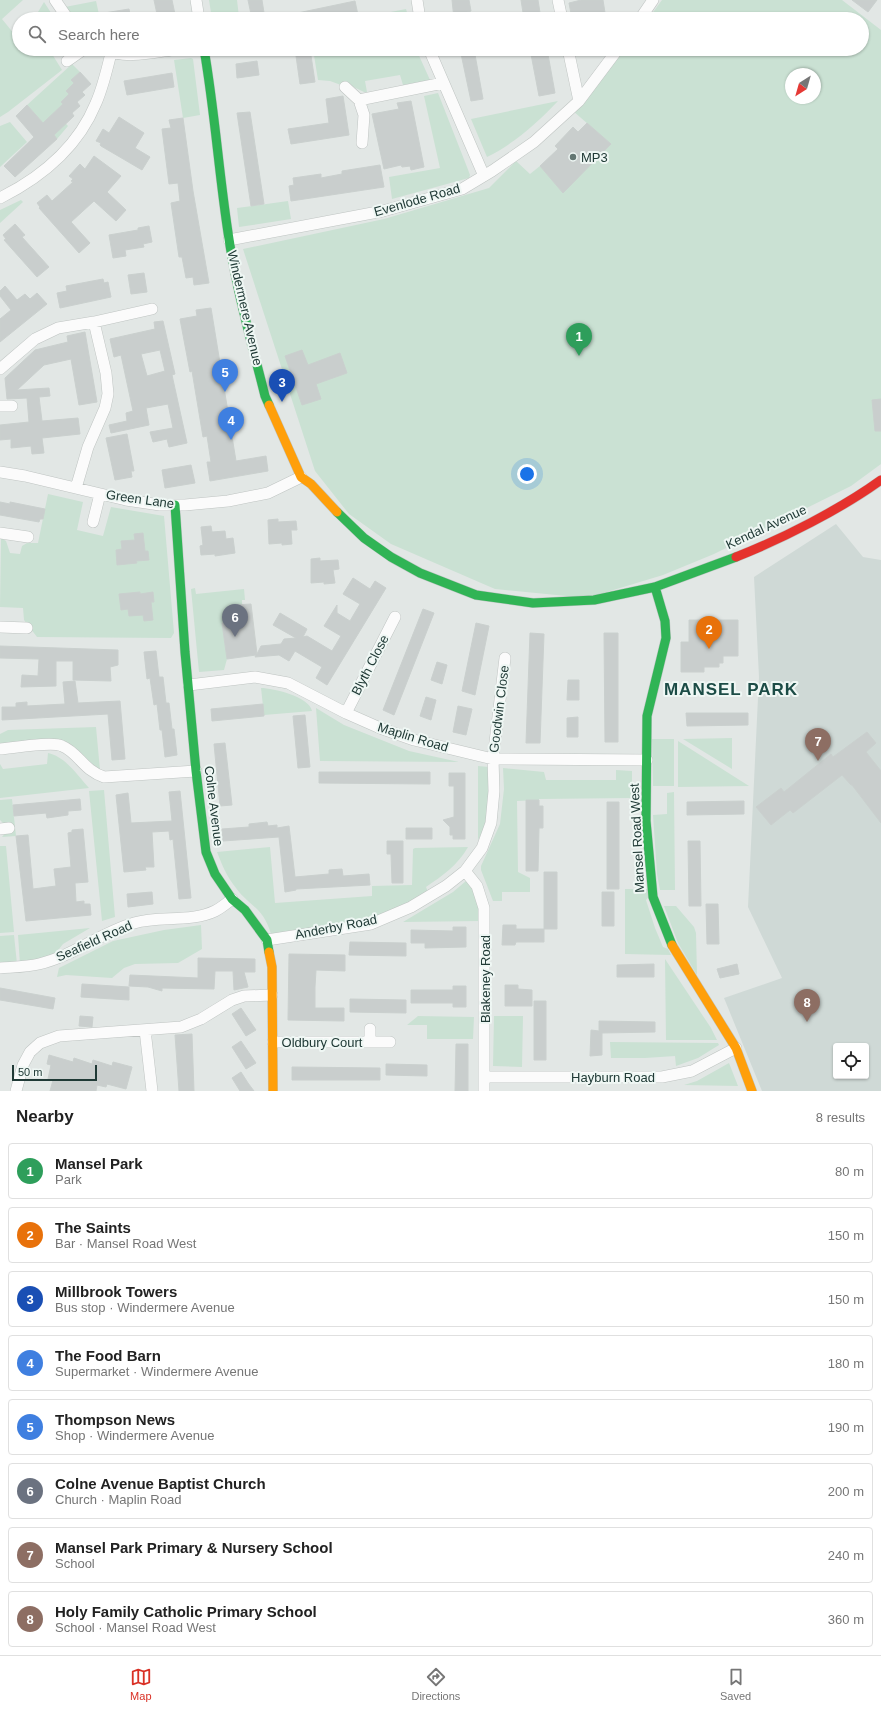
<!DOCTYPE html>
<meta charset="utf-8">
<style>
body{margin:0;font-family:Helvetica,sans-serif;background:#f6f6f6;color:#222}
.controls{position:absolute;right:12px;bottom:12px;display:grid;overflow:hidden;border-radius:4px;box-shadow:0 1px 3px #0004}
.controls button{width:36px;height:36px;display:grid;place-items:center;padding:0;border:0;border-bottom:1px solid #e0e0e0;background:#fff;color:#222;font:20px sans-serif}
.compass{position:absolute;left:785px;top:68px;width:36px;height:36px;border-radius:50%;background:#fff;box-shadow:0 1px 3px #0004;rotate:217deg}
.scale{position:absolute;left:12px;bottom:10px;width:85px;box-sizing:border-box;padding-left:4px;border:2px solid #203a36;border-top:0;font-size:11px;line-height:14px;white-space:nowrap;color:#203a36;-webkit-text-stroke:3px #eff7f4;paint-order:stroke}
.you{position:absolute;left:527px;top:474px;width:14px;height:14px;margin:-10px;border:3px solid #fff;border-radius:50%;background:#1a73e8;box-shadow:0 0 0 6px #1a73e833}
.badge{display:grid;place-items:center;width:26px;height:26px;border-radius:50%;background:#d93025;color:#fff;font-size:13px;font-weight:700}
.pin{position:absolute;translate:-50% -33px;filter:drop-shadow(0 1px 2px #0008)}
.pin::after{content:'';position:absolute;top:21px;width:14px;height:12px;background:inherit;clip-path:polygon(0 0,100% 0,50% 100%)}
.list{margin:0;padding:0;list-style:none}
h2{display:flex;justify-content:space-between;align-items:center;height:52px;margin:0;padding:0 16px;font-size:17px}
h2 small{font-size:13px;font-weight:400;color:#767676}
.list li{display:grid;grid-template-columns:26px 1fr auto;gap:12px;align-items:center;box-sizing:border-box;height:56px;margin:0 8px 8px;padding:0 8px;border:1px solid #e0e0e0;border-radius:4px}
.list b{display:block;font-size:15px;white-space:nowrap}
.list p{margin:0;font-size:13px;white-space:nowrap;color:#767676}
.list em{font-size:13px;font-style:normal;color:#767676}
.icon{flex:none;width:22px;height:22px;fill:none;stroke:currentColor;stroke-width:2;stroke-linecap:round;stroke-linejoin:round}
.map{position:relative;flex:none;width:881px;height:1091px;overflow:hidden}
.search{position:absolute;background:#fff;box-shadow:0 1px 3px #0004;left:12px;right:12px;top:12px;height:44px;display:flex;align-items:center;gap:10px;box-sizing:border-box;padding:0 14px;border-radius:22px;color:#767676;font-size:15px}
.sheet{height:564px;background:#fff}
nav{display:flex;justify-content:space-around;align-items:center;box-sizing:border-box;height:56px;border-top:1px solid #e0e0e0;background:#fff;font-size:11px;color:#767676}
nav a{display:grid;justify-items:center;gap:2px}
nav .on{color:#d93025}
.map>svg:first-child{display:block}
.built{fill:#cfd9d6;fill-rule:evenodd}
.green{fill:#cae1d3;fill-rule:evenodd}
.building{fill:#c9cecd;stroke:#cad0ce;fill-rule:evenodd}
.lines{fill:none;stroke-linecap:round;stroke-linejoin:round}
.street-casing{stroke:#bfc4c2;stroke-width:12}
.fast-casing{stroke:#bec5c3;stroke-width:10}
.slow-casing{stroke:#bec5c3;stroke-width:10}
.jam-casing{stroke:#bec5c3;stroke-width:10}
.street{stroke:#fbfbfb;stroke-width:11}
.fast{stroke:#30b455;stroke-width:9}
.slow{stroke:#ff9f0a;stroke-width:9}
.jam{stroke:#e5322d;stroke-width:9}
.poi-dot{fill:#647773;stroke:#eff7f4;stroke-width:1.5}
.labels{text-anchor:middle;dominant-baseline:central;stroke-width:4;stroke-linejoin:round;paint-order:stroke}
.poi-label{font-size:13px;fill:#203a36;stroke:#eff7f4;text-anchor:start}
.street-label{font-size:13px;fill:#203a36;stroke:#eff7f4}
.district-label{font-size:17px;font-weight:bold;letter-spacing:1px;fill:#1c4c46;stroke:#eff7f4}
</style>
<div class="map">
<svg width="881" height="1091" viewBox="0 0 881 1091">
<rect width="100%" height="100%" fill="#e2e7e5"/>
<path class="built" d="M836 524 863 557 881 560V1091H762L724 998 782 978 748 907 759 677 754 577ZM836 1046H866V1076H836Z"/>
<path class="green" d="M0 0H23L2 19 19 40V49H58L52 54 62 70 8 112 0 117Z
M209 0H237L239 17 227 19H212Z
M662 0H842L881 30V464L851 486 714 554 663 575 587 598 495 589 391 544 349 514 315 471 243 249 384 219 489 188 516 161 530 174 540 166 562 191 611 144 573 111 587 99 625 49H862V19H648ZM791 74H815V98H791Z
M96 1 100 19H73L65 7Z
M44 2 55 19H43L38 12Z
M406 9 409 19H355Z
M313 49H416L430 80 403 85 400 75 365 81 367 92H364L343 82 341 85 330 81 318 80Z
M191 58 193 59 200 115 183 118 174 60Z
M72 64 80 72 72 80 74 83 66 91 69 94 61 102 63 104 55 112 68 126 57 139 27 105Z
M438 93 467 167 470 175 469 178 392 199 389 177 440 168 424 96Z
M558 101C537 123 515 143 487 157L471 119Z
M10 122 27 142 0 167V126Z
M21 200 23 202 0 223V210Z
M288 201 291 219 239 227 237 208Z
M48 494 83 502 77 530 103 536 111 507 164 516 174 633 171 638 37 637 24 620 23 608 0 607 1 538 6 541 10 553 20 554 22 546 27 543H38Z
M195 588 196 594 244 589 245 600H242V605L238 621 222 623 227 659 224 670 199 672 191 589Z
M261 688C273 688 310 697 312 711L264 715Z
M316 708 344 725 409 751 459 762 320 761Z
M96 727 100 770C84 765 76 746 59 739L0 745V734L8 730Z
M732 738V769L683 739Z
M652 739H674V786H653Z
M678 741 749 786 678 787Z
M48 753C66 757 77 775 89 788L0 798V764L3 769 47 764Z
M478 766 489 767V811L485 826 478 840Z
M503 768 544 772 546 780H616V770L632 771V798L539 799V800L517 801 518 872 530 878V892H502V901H493L481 870V866L500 824 504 789Z
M104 790 115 917 102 921 89 791Z
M674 792 675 890H660L657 874 653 815 667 814V793Z
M12 799 16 836 2 837 7 831 5 825 0 820V800Z
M0 846H6L14 932 0 933Z
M270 847 275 903 372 896V886L412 885 413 849 415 848 468 847C458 865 442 876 426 887L428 892 388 913 362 921 271 934C263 907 250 907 236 888 227 877 222 865 217 852Z
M466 881C478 890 479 907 480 921L403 922 453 892Z
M625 889H648L650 895 646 900 655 928 663 947 668 949 671 955 625 954Z
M664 906H676L694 927 696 933 697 975 678 943Z
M201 925 202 949 178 963 135 964 124 968 112 978 66 975 57 977 59 968 113 941 164 930Z
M90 928 63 944 55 954 20 964 18 935Z
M14 935 17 964H0V936Z
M665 959 711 1028 717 1040H666Z
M418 1016 474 1017 473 1039H427V1025H407Z
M494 1016H523L522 1067 493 1066Z
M610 1042 718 1043 719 1045 698 1058 676 1066 675 1056 645 1058H611Z
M729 1063 738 1086 684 1085 697 1081Z"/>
<path class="building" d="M154 0H172L176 19H158Z
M248 0H262L265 19H252Z
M452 0H469L471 11 467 12 468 19H454Z
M521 0H538L541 19H524Z
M581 0H603L606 19H572L569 3Z
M852 0H877L868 12Z
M355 1 358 15 338 19H288V15Z
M129 9 131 19H98V14Z
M295 49H310L315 82 300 84Z
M460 49H474L483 99 471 101Z
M530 49H547L555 93 539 96Z
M257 61 259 75 237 78 236 64Z
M80 72 91 84 82 92 85 95 77 102 80 106 72 113 74 116 54 135 57 139 15 177 4 166 34 137 16 116 27 105 43 123 63 104 61 102 69 94 66 91 74 83 71 80Z
M172 73 174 87 127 95 124 81Z
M343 96 349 135 291 144 288 129 329 123 326 99Z
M411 101 424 167 411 170 410 166 402 167 401 165 384 169 372 114 399 109 397 103Z
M250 112 264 204 251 206 237 113Z
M119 117 144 133 135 148 150 157 142 170 101 146 100 145 101 143 96 141 103 129 109 133Z
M183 118 193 191 209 283 194 285 193 277 186 278 182 257H179L171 203 180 201 178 183 169 184 162 129 171 128 169 120Z
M587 123 611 144 563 193 540 166 558 149 555 146 573 127 578 132Z
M94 156 121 176 107 192 126 210 116 221 94 201 71 222 90 243 79 253 39 208 40 207 37 203 47 195 52 201 73 182 71 181 73 179 69 176 80 164 85 169Z
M380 165 384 187 291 201 289 186 294 185 293 178 321 174V178L342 174V171Z
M15 224 25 235 22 237 49 267 37 277 4 240 6 239 3 235Z
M149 226 152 242 143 244 144 247 125 250 126 256 113 258 109 235 138 230V228Z
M144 273 147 292 131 294 128 275Z
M103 279 104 283 108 282 111 297 60 308 57 293 67 291 66 286Z
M5 286 17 300 25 294 30 299 37 293 47 304 0 342V319L11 310 0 296V291Z
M211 308 236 461 266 456 268 471 210 481 207 462H211L207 436 203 437 192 371 190 372 180 319 197 316 196 310Z
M163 321 175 374 172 375 187 443 169 447 167 439 153 442 150 432 173 428 168 404 146 408 149 425 111 433 109 425 127 421 126 413 133 411 121 355 114 357 110 339 155 329 154 322ZM160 350 165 371 147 376 141 354Z
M85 332 97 402 79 405 71 359 44 365 17 390 49 388 50 396 39 397 42 421 78 418 80 434 42 438 44 453 32 454 31 446 11 448V439L0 440V425L29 422 27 398 7 399 5 378 35 350 68 342 67 336Z
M302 350 308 365 340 353 347 373 316 384 321 399 302 405 285 356Z
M881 399V431H875L872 400Z
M127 434 134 471H131L132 477 115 480 106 438Z
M191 465 195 483 165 488 162 470Z
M0 502 10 504V502L45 509 43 519H40L39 522 0 515Z
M278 519V522L296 521 297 530H291L292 544 282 545V543L269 544 268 520Z
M211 526 212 532 225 531 226 539 233 538 235 553 215 556V554L201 555 200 546 203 545 201 527Z
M143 533 145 551H148L149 560 136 561 137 563 117 565 116 550 122 549 121 541 135 540 134 534Z
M320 558V561L338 560 339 569 333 570 335 583 324 584V582L311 583V559Z
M353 578 370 589 375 581 386 588 327 685 316 678 322 667 295 651 289 661 279 655 255 657 256 655 227 659 222 623 238 621 236 605 251 604 257 654 261 646 281 644 284 639 296 638 273 625 280 613 307 629 303 637 307 636 332 651 341 636 324 626 337 605V613L350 621 360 604 343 594Z
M140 592V594L153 592 154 602H151L153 620 144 621 143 615 129 616 128 609 121 610 119 594Z
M423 609 434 613 394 715 383 710Z
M689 620H738V656H723V663H719V667H704V672H681V642H689Z
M476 623 489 626 475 695 462 691Z
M530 633 544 634 540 743H526Z
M604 633H618V742H605Z
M0 646 118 650V665L110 667 111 681 73 680V661H56V686L21 687 22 675 38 676 39 659 0 658Z
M156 651 159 677H163L166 703H169L172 729H174L177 755 165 757 162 730H160L157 704 154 705 150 678 147 679 144 652Z
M437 662 447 665 442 684 431 680Z
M568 680H579V700H567Z
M75 681 78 703 120 701 125 759 112 760 108 714 2 720V707H16V703L27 702V706L65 704 63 682Z
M426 697 436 700 431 720 420 716Z
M263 704 264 716 212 721 211 709Z
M458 706 472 709 466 735 453 732Z
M686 713H748V725L687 726Z
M305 715 310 767 298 768 293 716Z
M578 717V737H567V718Z
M867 732 876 743 866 752 881 771V823L852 785H851L842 775 793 813 790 810 771 825 756 807 781 788 784 792 831 754 833 757Z
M225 743 232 805 220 806 214 744Z
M319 772H430V784L319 783Z
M449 773H465V839H453V835H450V827L443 820 454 817V786H449Z
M180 791 191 898 179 899 173 839 170 840 169 831 152 832 154 867H145L146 870 124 872 116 795 128 793 131 823 172 821 169 792Z
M80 799 81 810 68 811V815L47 818 46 813 14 816 13 805Z
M526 800H539V806H543V828H539L538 871H526Z
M744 801V814L687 815V802Z
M607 802H619V889H607Z
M267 822 268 826 277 825V828L289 826 295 877 329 874V870L342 869 343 876 369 874 370 885 296 889V890L285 892 279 837 223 841 222 829 249 827V824Z
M406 828H432V839H406Z
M83 829 88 882 75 883 76 902 84 901V904H90L91 915 26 921 16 836 28 835 33 889 56 886 54 869 71 867 68 833 72 832V830Z
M387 841H403V883H392L391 854H387Z
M688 841H700L701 906H689Z
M544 872H557V929H544Z
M152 892 153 904 128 907 127 894Z
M602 892H614V926H602Z
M706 904H718L719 944H707Z
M503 925H516V929H544V942H516L515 945H502Z
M453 927H466V947L425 948V943H411V930L453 931Z
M350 942 406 943V956L349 955Z
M289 954 345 955V971L316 970 315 987V1008H344V1021L288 1020Z
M198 958 255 959V972H244L248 987 234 990 233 971H215L214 989 162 988V991L148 987 129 986 130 975 198 978Z
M654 964V977H617V965Z
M737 964 739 974 720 978 717 969Z
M82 984 129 987V1000L81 997Z
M505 985H518V989L532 990V1006H505Z
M453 986H466V1007H453V1003H411V990H453Z
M0 988 55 998 53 1009 0 1000Z
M350 999 406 1000V1013L350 1012Z
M534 1001H546V1060H534Z
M241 1008 256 1030 246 1036 232 1014Z
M80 1016 93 1017 92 1027 79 1026Z
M599 1021 655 1022V1032L602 1033V1055L590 1056 591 1030 599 1031Z
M192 1034 194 1091H179L175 1035Z
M241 1041 256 1063 246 1069 232 1047Z
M456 1044H468V1091H455Z
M49 1055 73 1062 74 1058 92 1064 93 1060 112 1066 113 1062 132 1067 126 1089 107 1084 106 1087 97 1085 96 1091H50L53 1080 48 1079 51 1065 47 1064Z
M386 1064 427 1065V1076L386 1075Z
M292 1067 380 1068V1080H292Z
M241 1072 248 1083 254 1091H240L232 1078Z"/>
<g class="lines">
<g class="street-casing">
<path id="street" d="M55 0 68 19
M196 0 199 19
M417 0 420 19
M558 0 562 19
M640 19 653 0
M103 49C126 60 154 52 178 49
M429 49 484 176
M568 49 579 101
M67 61 84 49
M345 87 359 100 364 115 362 143
M359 100 443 83
M0 198C42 177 78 147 96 103 103 87 107 70 111 53
M229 240 383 211 462 189 492 171 534 142 579 101 618 49
M0 369 35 339 58 328 94 322 152 309
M0 406H12
M0 472 25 476 126 500 160 505H185L228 501 268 493 301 477
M76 488 88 447 105 408 108 394 106 373 94 322
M93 522 100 494
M0 533 28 537
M0 627 27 628
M189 685 255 677 288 683 346 713 380 728 414 740 493 759 647 760
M346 713 395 617
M0 749C13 748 52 741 62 746 79 753 83 770 104 777L196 771
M0 829 9 828
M465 871 477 886 484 908V1091
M267 940 371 924 411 907 446 886 465 871 482 848 491 823 494 791 493 759 505 658
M0 968C13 967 27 967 39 964 73 956 100 933 134 923 159 915 190 923 215 911 221 908 227 903 232 899
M370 1029V1041
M145 1030 152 1091
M273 1042H390
M484 1077H662L692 1071 736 1048
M16 1091 23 1065 30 1052 40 1043 59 1036 181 1027 201 1019 232 1000 244 996 272 995"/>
</g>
<g class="fast-casing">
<path id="fast" d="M204 49C215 112 219 176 229 239 237 292 252 344 265 396L269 405
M175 505 185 652 196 771 206 852 215 874 232 899 245 910 267 940 269 952
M337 512 364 538 391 557 420 573 476 595 533 603 594 600 655 587 736 557
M655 587 665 621 666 638 647 716 646 821 653 897 672 945"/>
</g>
<g class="slow-casing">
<path id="slow" d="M269 405 301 477 311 484 337 512
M672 945 736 1048 752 1091
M269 952 272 967 273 1091"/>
</g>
<g class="jam-casing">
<path id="jam" d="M736 557C782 539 841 509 881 480"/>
</g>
<use href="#street" class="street"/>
<use href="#fast" class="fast"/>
<use href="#slow" class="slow"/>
<use href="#jam" class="jam"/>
</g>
<circle class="poi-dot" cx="573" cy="157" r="4"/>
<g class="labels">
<g class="poi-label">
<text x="581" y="157">MP3</text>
</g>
<g class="street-label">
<text transform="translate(417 200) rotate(-16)">Evenlode Road</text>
<text transform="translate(245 308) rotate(77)">Windermere Avenue</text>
<text transform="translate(140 499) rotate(8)">Green Lane</text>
<text transform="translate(766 527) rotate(-25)">Kendal Avenue</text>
<text transform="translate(370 665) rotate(-63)">Blyth Close</text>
<text transform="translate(499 709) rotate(-83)">Goodwin Close</text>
<text transform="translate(413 737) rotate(17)">Maplin Road</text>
<text transform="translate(214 806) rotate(83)">Colne Avenue</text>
<text transform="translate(637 838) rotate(-93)">Mansel Road West</text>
<text transform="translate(336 927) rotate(-11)">Anderby Road</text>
<text transform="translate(94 941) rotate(-24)">Seafield Road</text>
<text transform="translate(485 979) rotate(-90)">Blakeney Road</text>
<text x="322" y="1042">Oldbury Court</text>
<text x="613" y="1077">Hayburn Road</text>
</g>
<g class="district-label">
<text x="731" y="689">MANSEL PARK</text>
</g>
</g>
</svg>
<div class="controls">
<button><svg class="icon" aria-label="locate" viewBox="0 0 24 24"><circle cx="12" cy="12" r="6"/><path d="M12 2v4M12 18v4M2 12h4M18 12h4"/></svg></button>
</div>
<svg class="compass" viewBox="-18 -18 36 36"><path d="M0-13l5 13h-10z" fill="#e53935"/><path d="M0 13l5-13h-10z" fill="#767676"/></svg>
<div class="scale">50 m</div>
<div class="you"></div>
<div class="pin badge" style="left:579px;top:356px;background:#2e9e5b">1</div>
<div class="pin badge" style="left:709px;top:649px;background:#e8710a">2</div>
<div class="pin badge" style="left:282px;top:402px;background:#1a4fb4">3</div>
<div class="pin badge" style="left:231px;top:440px;background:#3f7fe0">4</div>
<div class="pin badge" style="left:225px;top:392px;background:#3f7fe0">5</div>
<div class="pin badge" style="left:235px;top:637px;background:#6b7280">6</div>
<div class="pin badge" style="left:818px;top:761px;background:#8d6e63">7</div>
<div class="pin badge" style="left:807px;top:1022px;background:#8d6e63">8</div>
<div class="search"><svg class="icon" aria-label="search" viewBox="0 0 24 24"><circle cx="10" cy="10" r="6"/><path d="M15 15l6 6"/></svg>Search here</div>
</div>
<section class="sheet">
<h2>Nearby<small>8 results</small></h2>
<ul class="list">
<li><span class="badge" style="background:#2e9e5b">1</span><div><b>Mansel Park</b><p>Park</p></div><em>80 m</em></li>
<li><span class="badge" style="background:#e8710a">2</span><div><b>The Saints</b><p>Bar · Mansel Road West</p></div><em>150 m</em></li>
<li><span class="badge" style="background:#1a4fb4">3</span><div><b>Millbrook Towers</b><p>Bus stop · Windermere Avenue</p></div><em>150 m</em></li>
<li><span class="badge" style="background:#3f7fe0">4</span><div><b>The Food Barn</b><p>Supermarket · Windermere Avenue</p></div><em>180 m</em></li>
<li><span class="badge" style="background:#3f7fe0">5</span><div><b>Thompson News</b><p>Shop · Windermere Avenue</p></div><em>190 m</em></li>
<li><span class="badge" style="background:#6b7280">6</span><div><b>Colne Avenue Baptist Church</b><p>Church · Maplin Road</p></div><em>200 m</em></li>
<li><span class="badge" style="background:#8d6e63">7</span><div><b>Mansel Park Primary &amp; Nursery School</b><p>School</p></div><em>240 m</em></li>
<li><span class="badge" style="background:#8d6e63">8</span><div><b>Holy Family Catholic Primary School</b><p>School · Mansel Road West</p></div><em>360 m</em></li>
</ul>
</section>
<nav>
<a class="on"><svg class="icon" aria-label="map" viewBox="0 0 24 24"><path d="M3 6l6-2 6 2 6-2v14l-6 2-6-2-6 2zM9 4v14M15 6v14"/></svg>Map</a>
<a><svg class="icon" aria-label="directions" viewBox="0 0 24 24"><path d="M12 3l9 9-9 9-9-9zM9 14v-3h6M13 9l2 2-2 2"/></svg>Directions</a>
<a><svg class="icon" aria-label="saved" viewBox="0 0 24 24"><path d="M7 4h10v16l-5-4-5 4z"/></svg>Saved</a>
</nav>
